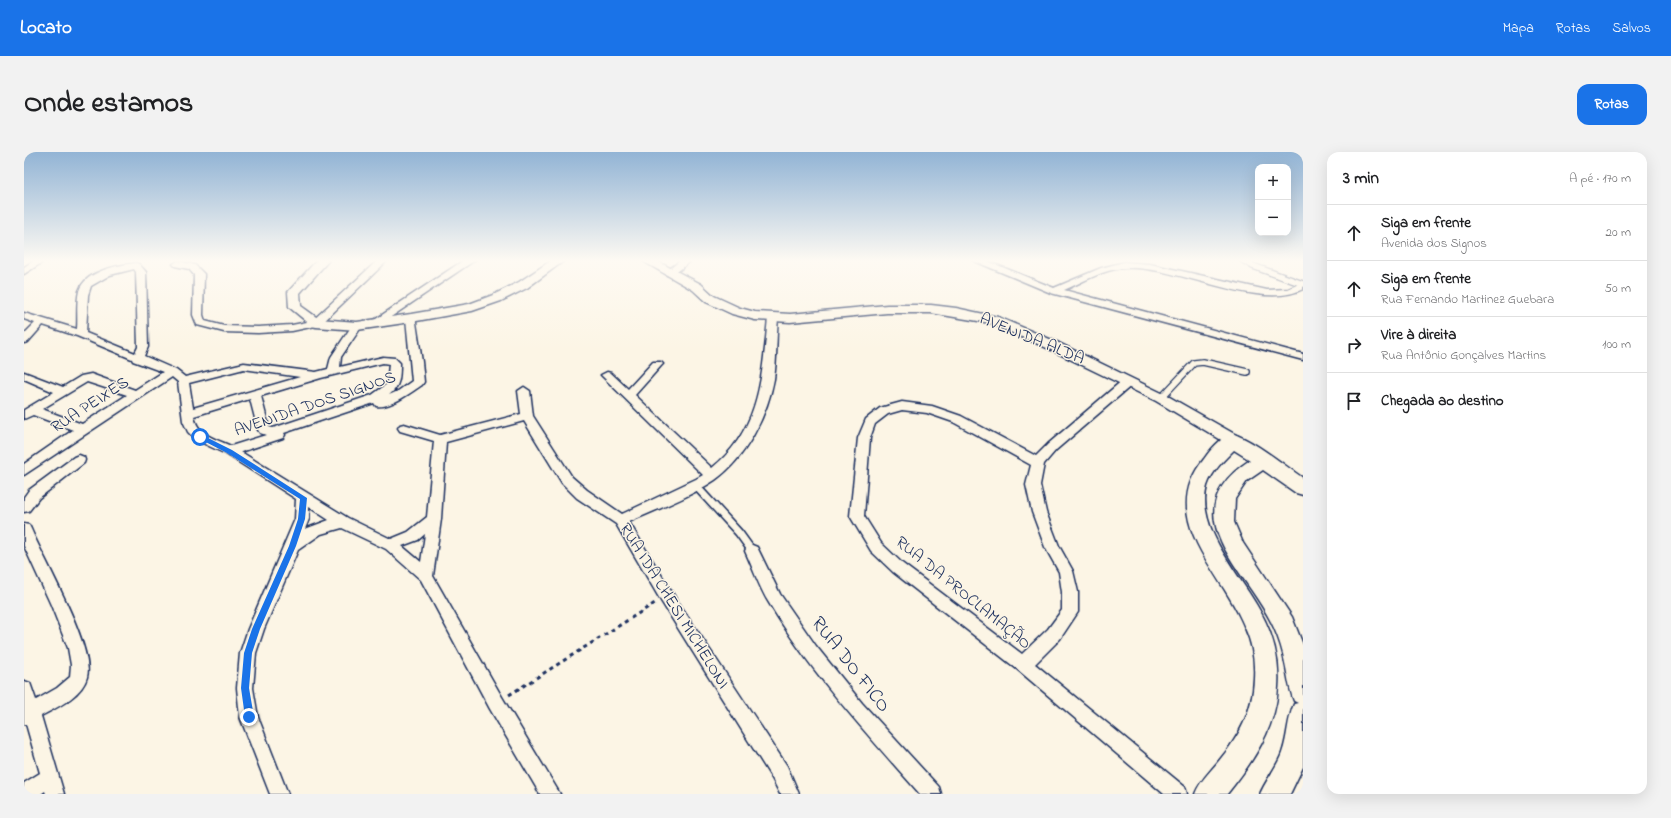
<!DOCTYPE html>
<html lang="pt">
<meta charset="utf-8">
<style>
body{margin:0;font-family:"Indie Flower",sans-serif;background:#f2f2f2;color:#202124}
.controls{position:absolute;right:12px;top:12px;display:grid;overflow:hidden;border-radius:8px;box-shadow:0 4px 16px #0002}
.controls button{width:36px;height:36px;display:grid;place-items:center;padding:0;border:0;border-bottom:1px solid #e0e0e0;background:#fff;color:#202124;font:20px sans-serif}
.stop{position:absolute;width:12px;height:12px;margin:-9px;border:3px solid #1a73e8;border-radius:50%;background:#fff}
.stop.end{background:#1a73e8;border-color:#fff;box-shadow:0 1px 4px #0008}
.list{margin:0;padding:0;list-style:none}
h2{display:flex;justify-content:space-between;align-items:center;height:52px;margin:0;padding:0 16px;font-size:17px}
h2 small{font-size:13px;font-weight:400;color:#757577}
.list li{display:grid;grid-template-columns:26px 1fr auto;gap:12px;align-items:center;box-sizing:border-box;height:56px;padding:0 16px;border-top:1px solid #e0e0e0}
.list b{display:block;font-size:15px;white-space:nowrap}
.list p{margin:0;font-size:13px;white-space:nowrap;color:#757577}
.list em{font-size:13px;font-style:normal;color:#757577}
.icon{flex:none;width:22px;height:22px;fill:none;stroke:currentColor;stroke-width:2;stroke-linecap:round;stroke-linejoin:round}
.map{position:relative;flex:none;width:1279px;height:642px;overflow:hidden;border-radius:12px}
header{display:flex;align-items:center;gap:24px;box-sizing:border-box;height:56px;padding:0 20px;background:#1a73e8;color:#fff}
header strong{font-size:19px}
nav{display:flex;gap:22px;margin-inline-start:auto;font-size:14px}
.intro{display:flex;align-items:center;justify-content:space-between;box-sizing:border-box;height:96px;padding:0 24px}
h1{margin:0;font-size:28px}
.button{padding:10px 18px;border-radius:12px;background:#1a73e8;color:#fff;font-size:14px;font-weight:700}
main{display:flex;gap:24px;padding:0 24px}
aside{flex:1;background:#fff;border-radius:12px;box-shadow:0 4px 16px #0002}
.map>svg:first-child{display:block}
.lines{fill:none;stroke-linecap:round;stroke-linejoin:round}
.service-far1-casing{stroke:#1b2f5e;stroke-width:8}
.service-casing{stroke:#1b2f5e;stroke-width:10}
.minor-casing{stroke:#1b2f5e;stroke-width:3}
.tertiary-casing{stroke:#1b2f5e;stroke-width:3}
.secondary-casing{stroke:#1b2f5e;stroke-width:3}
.path{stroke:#1b2f5e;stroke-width:3;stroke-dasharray:4 4;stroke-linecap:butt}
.service-far1{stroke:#fcf5e5;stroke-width:5.5}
.service{stroke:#fcf5e5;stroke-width:7}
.minor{fill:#fcf5e5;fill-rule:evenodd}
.tertiary{fill:#fcf5e5;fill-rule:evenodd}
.secondary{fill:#fcf5e5;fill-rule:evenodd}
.route{fill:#1a73e8}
.labels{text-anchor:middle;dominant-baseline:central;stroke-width:3;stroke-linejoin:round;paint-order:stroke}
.street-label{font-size:17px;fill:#1b2f5e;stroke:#fcf5e5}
.near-street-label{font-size:20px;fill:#1b2f5e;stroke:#fcf5e5}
</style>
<header>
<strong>Locato</strong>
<nav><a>Mapa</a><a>Rotas</a><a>Salvos</a></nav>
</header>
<div class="intro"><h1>Onde estamos</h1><a class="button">Rotas</a></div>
<main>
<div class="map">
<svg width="1279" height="642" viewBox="0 0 1279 642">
<rect width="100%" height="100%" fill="#fcf5e5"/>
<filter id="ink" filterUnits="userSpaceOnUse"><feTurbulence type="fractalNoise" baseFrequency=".025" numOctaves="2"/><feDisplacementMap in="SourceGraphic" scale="8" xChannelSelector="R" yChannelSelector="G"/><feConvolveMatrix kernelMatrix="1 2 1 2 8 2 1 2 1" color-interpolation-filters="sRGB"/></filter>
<g filter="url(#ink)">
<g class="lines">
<g class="service-far1-casing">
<path id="service-far1" d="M1219 108 1229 114 1279 132
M1137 246 1170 211 1179 210 1223 220"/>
</g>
<g class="service-casing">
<path id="service" d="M1137 246 1138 245
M671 333 715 381 728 399"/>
</g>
<g class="minor-casing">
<path id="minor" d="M11 108H22L0 122V115Z
M354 108H364L296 173 268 179 234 181 200 180 173 173 169 163 170 123 165 117 151 114 149 112 154 109 171 113 180 122 179 163 181 169 200 174 234 175 268 173 288 169Z
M440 108H451L355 173 351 174 346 171Z
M657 108H668L649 123H643V119Z
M948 108H961L1030 136 1077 116 1100 110 1126 112 1243 138 1264 137 1279 130V137C1236 160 1150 112 1100 116 1080 117 1059 130 1040 138L1279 202V208L1027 141Z
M112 111 115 112 122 120 124 195 120 204 152 218 161 225 220 211 292 220 304 217 307 205 329 172 333 171 338 174 317 205 316 215 359 205 371 206 376 211C376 224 376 235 365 243L374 239 388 229 382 166 383 164H391L398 210 400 230 398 233C388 240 365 257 352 254L350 251 260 281 261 283 259 286 217 300 324 366 367 387 384 380 403 365 410 289 376 279 374 276 376 273 380 272 416 283 497 262 494 239 500 235 506 239 509 264 548 325 563 338 598 362 672 327 679 323 577 223 583 220 587 221 604 237 629 210H637L639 212 637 214 611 243 688 316C737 277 738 223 744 166L745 164H753L754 166C752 186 753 207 750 227 743 264 722 306 691 328 664 346 634 357 605 370L647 439 763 614 775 642H756L749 628 637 449 592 372 553 346 538 331 500 269 422 290 417 367 409 424 478 545 536 642H516L466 557 397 428 362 397 318 376 297 382 274 398 240 477 232 501 229 536 234 565 264 642H246L216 565 213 536 216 501 224 477 271 367 272 347 202 302 172 288 164 280 159 269 154 230 148 225 0 323V312L49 278 9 263 0 267V258L30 240 0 227V220L39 235 57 224 67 222 111 238 139 220 109 209 108 207 53 184 19 173 4 190 0 191V182L11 171 0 167V161L53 177C54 165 52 151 55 139 61 119 94 113 112 111ZM110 117 112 120 114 195 111 201 62 181 64 143 67 134 86 123ZM359 211 365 212 363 232 348 243 249 276 245 275 237 244 297 226ZM220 217 276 225 169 256 165 231ZM63 230 103 243 58 272 18 257ZM226 247 234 278 236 281 242 283 207 294C192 287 173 283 170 264ZM285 355 305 368 281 377 285 367ZM401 382 397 410 378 394 394 388Z
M1104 226 1110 230 1108 233 1032 298 1020 312 1016 333 1022 360 1035 394 1049 419 1054 440V460L1036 487 1011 512 1161 635 1163 642H1140L993 517 869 420 847 399 826 364 834 286 842 267 856 256 878 250 908 254 937 264 1012 304 1024 292 1100 227ZM878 258 903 261 929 270 1007 313 1002 333 1008 360 1021 395 1035 420 1038 440V458L1024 477 998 502 879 412 857 391 840 364 846 286 851 272 864 262Z
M55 303 60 305 61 308 60 311 15 346 5 359 0 360V345L5 338 50 305Z
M0 372 5 373 7 377C20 408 71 496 63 525 58 544 32 556 17 564L40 642H22L21 639 17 642H0V631L16 621 2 572H0V529L6 531 12 548 33 536 46 525 47 513 44 496 27 453 0 394Z
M728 393 733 395 756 442 792 494 838 551 915 635 917 642H896C842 581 787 521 745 451 735 435 729 416 721 399L723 395Z"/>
</g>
<g class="tertiary-casing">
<path id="tertiary" d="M293 108H305L276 141 277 154 295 167 333 170 387 162 445 152 469 143 495 130 528 108H541L503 136 477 149 448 159 387 170 333 178 292 175 288 174 265 155 264 140Z
M617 108H631L677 132 690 144 716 156 731 160 766 162 863 153H907L932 156 974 165 1035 191 1142 243 1214 284 1217 288 1214 292 1209 293 1204 292 1132 249 1025 197 966 171 907 161H863L766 170 731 168 708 162 682 150 669 138Z"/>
</g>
<g class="secondary-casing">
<path id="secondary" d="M1209 282C1228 287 1261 314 1279 326V343L1272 341 1239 318 1223 329 1211 347 1210 370 1219 391 1268 465 1279 493V615L1266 642H1236C1242 628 1253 615 1258 601 1264 585 1263 568 1270 552L1274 551 1270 549C1265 537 1264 524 1261 511 1259 500 1255 487 1250 476 1225 419 1144 362 1226 308L1210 298C1200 308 1188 319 1183 334 1171 376 1218 425 1236 459 1249 482 1256 508 1254 535 1252 576 1228 611 1203 642H1171C1176 629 1185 621 1194 610 1215 585 1229 560 1230 526 1231 509 1228 491 1221 476 1200 421 1131 367 1180 307 1187 297 1197 285 1209 282Z"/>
</g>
<path class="path" d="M485 543 631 451"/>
<use href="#service-far1" class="service-far1"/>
<use href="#service" class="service"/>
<use href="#minor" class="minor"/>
<use href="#tertiary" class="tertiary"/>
<use href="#secondary" class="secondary"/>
</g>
</g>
<linearGradient id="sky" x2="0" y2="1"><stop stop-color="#92b4d5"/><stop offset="0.55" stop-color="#fefaf3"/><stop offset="1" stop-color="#fefaf3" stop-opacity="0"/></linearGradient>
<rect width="1279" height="198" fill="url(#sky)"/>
<path class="route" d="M174 283H178L208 298 283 346 281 367 272 394 236 477 228 501 225 536 230 565 225 569 221 565 217 536 220 501 228 477 265 394 274 367 276 347 203 301 174 286Z"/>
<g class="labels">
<g class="street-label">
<text transform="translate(1008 187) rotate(22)">AVENIDA ALDA</text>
<text transform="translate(291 252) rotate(-19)">AVENIDA DOS SIGNOS</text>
<text transform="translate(66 253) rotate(-33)">RUA PEIXES</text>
<text transform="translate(939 441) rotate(39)">RUA DA PROCLAMAÇÃO</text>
<text transform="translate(650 454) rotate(58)">RUA IDA CHESI MICHELONI</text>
</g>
<g class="near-street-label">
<text transform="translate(826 513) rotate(52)">RUA DO FICO</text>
</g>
</g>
</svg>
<div class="controls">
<button>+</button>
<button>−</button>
</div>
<div class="stop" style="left:176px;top:285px"></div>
<div class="stop end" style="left:225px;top:565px"></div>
</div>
<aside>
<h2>3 min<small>A pé · 170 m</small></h2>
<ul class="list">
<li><svg class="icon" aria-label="ahead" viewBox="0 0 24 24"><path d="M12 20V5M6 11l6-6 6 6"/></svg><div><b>Siga em frente</b><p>Avenida dos Signos</p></div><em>20 m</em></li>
<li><svg class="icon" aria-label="ahead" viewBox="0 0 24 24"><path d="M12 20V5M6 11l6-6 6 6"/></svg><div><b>Siga em frente</b><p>Rua Fernando Martinez Guebara</p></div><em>50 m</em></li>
<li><svg class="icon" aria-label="right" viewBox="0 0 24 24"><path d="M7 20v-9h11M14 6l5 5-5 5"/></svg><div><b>Vire à direita</b><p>Rua Antônio Gonçalves Martins</p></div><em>100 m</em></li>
<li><svg class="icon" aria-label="arrive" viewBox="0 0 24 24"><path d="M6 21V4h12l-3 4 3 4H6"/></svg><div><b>Chegada ao destino</b></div></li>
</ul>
</aside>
</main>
